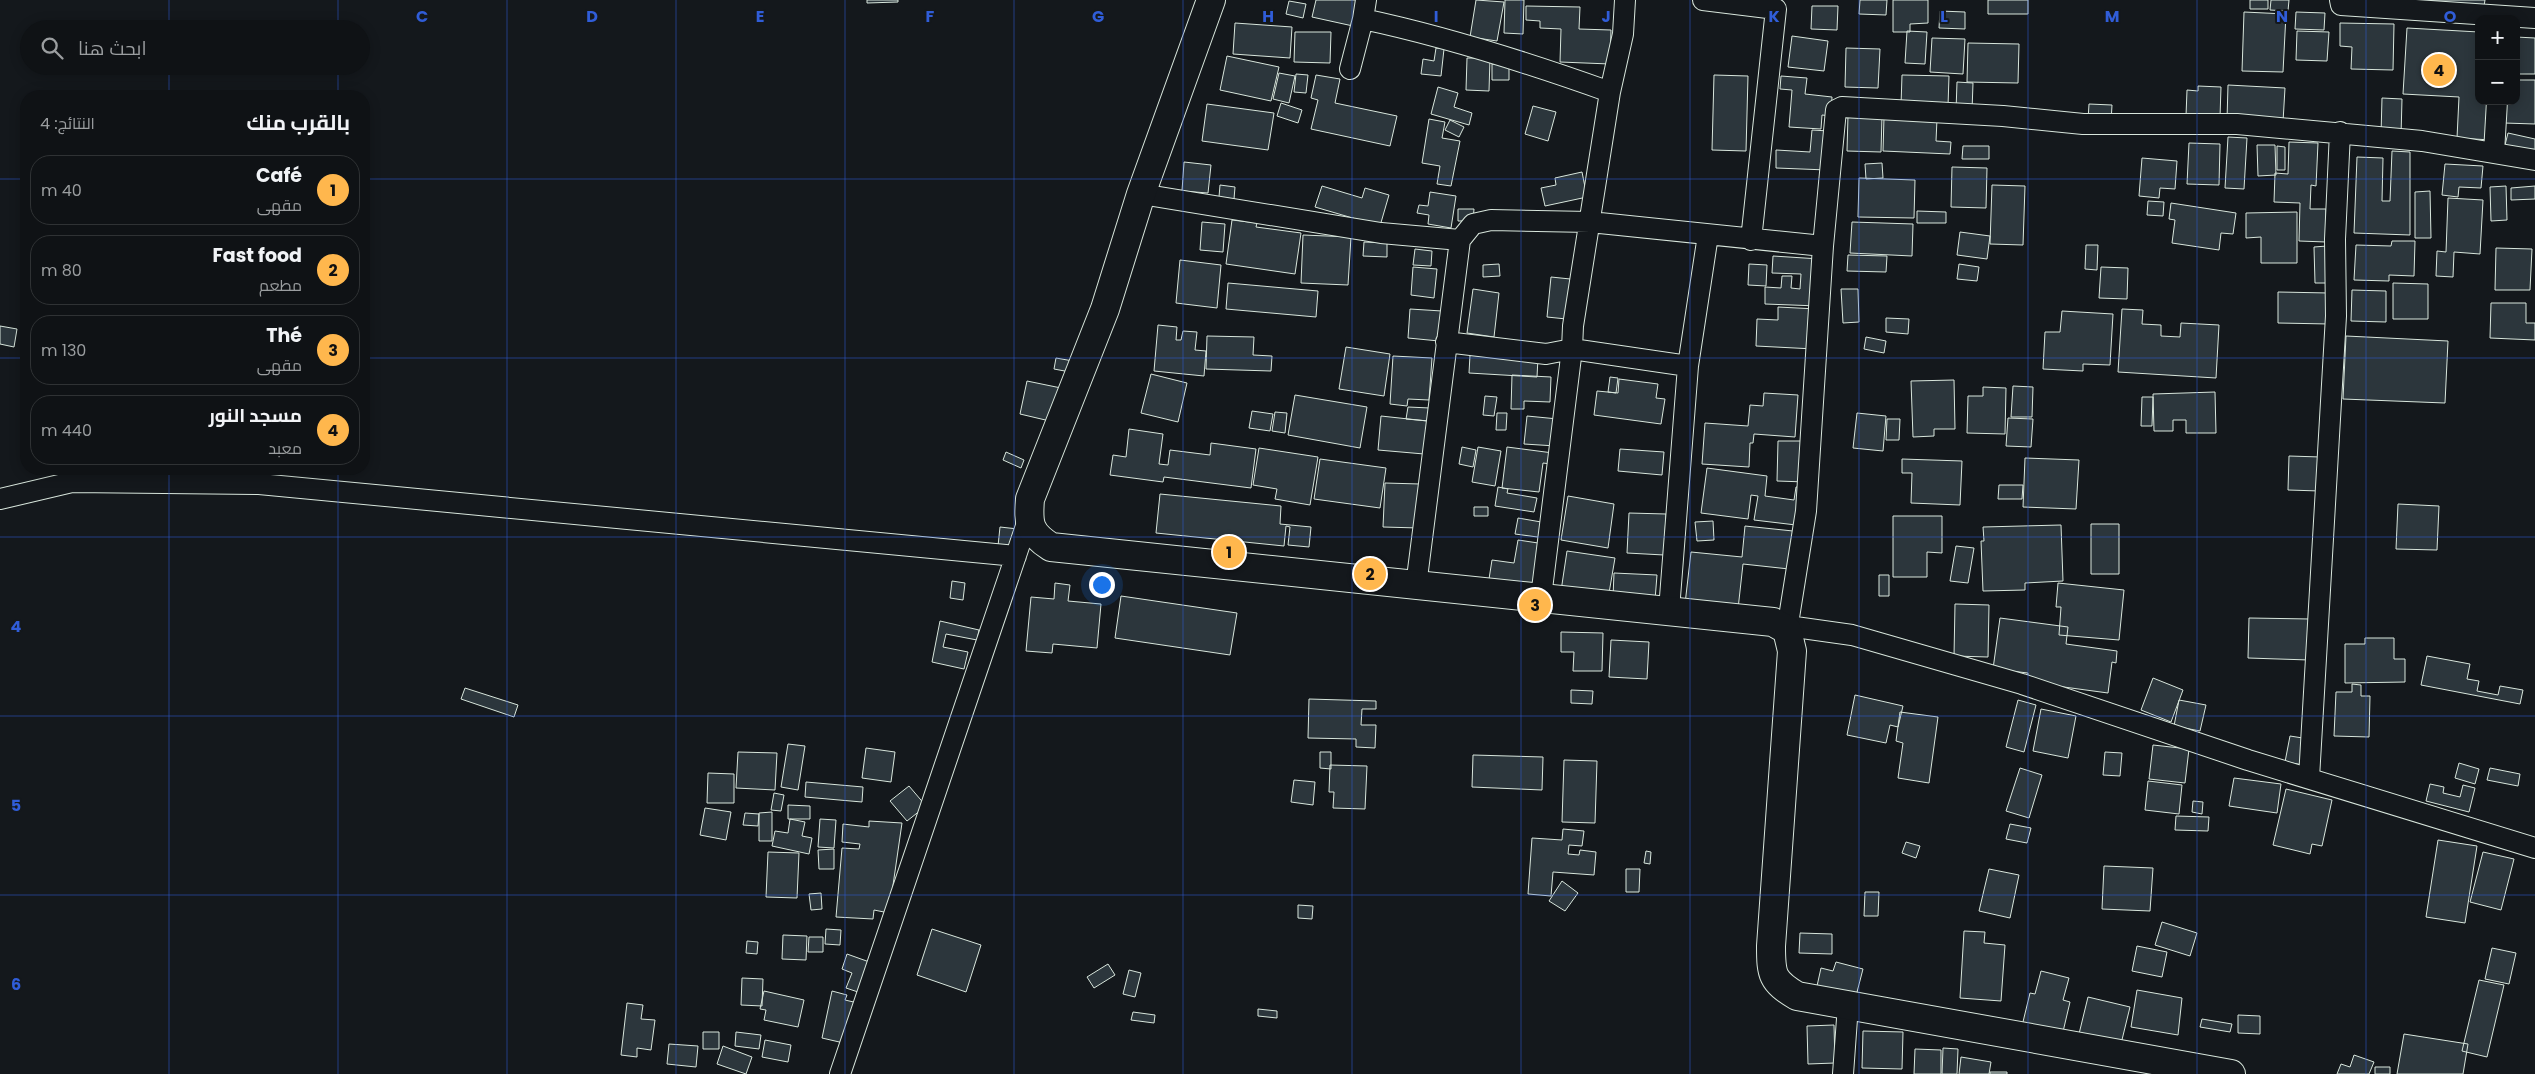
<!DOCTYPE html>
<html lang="ar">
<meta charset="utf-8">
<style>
body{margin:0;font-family:Poppins,Cairo,sans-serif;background:#1d2022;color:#f1f3f6;direction:rtl}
.controls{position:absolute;right:15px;top:15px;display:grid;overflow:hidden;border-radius:10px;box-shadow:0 2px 12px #0003}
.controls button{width:45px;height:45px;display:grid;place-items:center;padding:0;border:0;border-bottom:1px solid #2f3234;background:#0f1215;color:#f1f3f6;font:25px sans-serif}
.you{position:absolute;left:1101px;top:584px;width:18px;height:18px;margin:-12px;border:4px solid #fff;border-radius:50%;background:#1a73e8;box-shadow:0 0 0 8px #1a73e833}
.badge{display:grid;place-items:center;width:32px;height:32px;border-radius:50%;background:#ffb74d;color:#111;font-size:16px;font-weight:700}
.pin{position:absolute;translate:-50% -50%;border:2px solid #fff;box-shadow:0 1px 5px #0006}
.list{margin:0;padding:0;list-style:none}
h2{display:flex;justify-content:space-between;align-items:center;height:65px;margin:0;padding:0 20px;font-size:21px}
h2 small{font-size:16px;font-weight:400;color:#9b9ea0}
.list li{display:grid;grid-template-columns:32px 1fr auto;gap:15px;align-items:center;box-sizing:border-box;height:70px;margin:0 10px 10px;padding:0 10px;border:1px solid #2f3234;border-radius:20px}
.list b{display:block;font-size:19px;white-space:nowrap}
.list p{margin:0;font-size:16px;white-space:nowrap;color:#9b9ea0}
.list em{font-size:16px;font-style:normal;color:#9b9ea0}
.icon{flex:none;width:28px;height:28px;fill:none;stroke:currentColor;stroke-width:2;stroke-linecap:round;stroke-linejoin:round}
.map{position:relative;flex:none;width:2535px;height:1074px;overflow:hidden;direction:ltr}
.search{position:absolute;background:#0f1215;box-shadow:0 2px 12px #0003;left:20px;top:20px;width:350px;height:55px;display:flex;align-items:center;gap:12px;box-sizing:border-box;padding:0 18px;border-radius:28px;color:#9b9ea0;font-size:19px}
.panel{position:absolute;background:#0f1215;box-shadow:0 2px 12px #0003;left:20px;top:90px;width:350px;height:385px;border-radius:20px;direction:rtl}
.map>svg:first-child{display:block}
.building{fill:#2c363c;stroke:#d8e6dc}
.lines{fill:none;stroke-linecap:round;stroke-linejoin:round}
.street-casing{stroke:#d8e6dc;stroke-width:22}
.secondary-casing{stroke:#d8e6dc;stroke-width:30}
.street{stroke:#14181c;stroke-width:20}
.secondary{stroke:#14181c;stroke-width:28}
.grid{fill:none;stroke:#305dd8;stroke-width:1;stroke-opacity:0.55}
.grid-label{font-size:16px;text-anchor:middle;font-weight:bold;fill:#305dd8;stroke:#14181c;stroke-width:4;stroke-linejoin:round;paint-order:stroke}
</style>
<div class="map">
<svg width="2535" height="1074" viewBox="0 0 2535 1074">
<rect width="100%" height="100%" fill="#14181c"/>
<path class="building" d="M867 0H898V2L867 3Z
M1316 0H1359L1353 26 1312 17Z
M1476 0 1504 2 1497 41 1470 37Z
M1505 0H1524L1523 34 1504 33Z
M1860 0H1887L1886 15 1859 14Z
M1893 0H1928V23L1910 24V32H1893Z
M1988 0H2028V14H1988Z
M2250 0H2268V9H2250Z
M2271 0H2289L2288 11 2270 10Z
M2417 0H2485L2484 6Z
M1289 1 1306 4 1303 18 1286 14Z
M1526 6 1580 7 1579 29 1611 30 1610 64 1560 62 1561 29 1540 28V21L1526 20Z
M1812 6H1838L1837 30 1811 29Z
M1940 11 1965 12V29L1939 28Z
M2244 12 2286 14 2283 72 2242 71Z
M2296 12 2325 13 2324 30 2295 29Z
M1235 23 1292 27 1290 58 1233 54Z
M2340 23 2394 24 2393 70 2351 69 2352 47 2340 46Z
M2407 28 2479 32V101H2493L2491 140 2457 138 2459 97 2403 94Z
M1907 31 1927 32 1925 64 1905 63Z
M2297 31 2329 32 2327 61 2296 60Z
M1295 32H1331L1330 63 1294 62Z
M1792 36 1828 41 1824 71 1788 67Z
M2516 37 2535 38V74H2516Z
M1932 38 1965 39 1963 74 1930 72Z
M1968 43 2019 44 2018 83 1967 82Z
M1436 48 1444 49 1441 76 1421 74 1423 59 1434 61Z
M1846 48 1880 49 1878 88 1845 87Z
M1227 56 1279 67 1271 101 1220 90Z
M1467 58H1490L1489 91 1466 90Z
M1492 64 1509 65V80H1492Z
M1279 73 1295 76 1289 103 1273 99Z
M1296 74 1308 75 1306 93 1294 92Z
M1316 75 1340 79 1335 103 1397 116 1390 146 1311 129 1318 100 1311 98Z
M1714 75 1748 76 1746 151 1712 150Z
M1902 75 1949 76 1948 106 1901 105Z
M1781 76 1807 78 1805 94 1832 97 1831 116 1822 115 1821 129 1789 127 1792 90 1780 89Z
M2516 80H2535V124L2504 123 2505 101H2516Z
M1957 82 1973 83 1972 111H1956Z
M2228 85 2285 88 2283 122 2227 120Z
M2198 86 2221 87 2220 117 2186 116 2187 90 2198 91Z
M1438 87 1458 93 1454 107 1472 113 1469 125 1431 114Z
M2382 98 2402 99 2401 136 2381 135Z
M1281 103 1302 110 1298 123 1277 116Z
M1207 104 1274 113 1268 150 1202 141Z
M2089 104 2112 105 2111 122 2088 120Z
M1533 106 1556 112 1548 141 1525 134Z
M1848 115 1882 116 1881 152 1847 151Z
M1884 117 1937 119 1936 141 1951 142 1950 154 1883 151Z
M1429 119 1445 122 1442 138 1460 141 1451 186 1437 184 1440 166 1422 163Z
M1450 120 1464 127 1459 137 1445 130Z
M1812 130 1829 131 1827 170 1776 168V150L1810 152Z
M2508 133 2535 139V156L2504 149Z
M2228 137 2247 138 2244 189 2225 188Z
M2289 142 2318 143 2316 186 2311 185 2310 209H2326V242L2299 241 2300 203 2274 202 2275 173 2288 174Z
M2189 143 2220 144 2219 185 2187 184Z
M2257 145H2275L2276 175 2258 176Z
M1963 146H1989V159H1962Z
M2277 146 2285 147V170H2277Z
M2392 151 2410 152V235L2354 233 2357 157 2383 158 2382 201H2390Z
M2142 158 2177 161 2175 189 2160 188 2159 198 2139 196Z
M1184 162 1211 165 1208 193 1182 191Z
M1882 163 1883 178 1866 179 1865 164Z
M2445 164 2483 166 2481 188 2459 187 2458 197 2442 195Z
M1952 167 1987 168 1986 208 1951 207Z
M1582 172 1587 197 1545 206 1541 188 1556 185 1555 178Z
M1859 178 1915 180 1914 218 1858 217Z
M1220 185 1235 187 1234 199 1219 197Z
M1992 185 2025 186 2023 245 1990 244Z
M1322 186 1362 198 1365 188 1389 195 1380 226 1315 207Z
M2506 186 2507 220 2491 221 2490 187Z
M2535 186V199L2511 200V188Z
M2430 191 2431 238H2415V192Z
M1430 192 1456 196 1451 228 1428 224 1429 215 1417 213 1419 205 1428 206Z
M2448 198 2483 200 2480 254 2454 252 2453 277 2436 276 2437 251 2446 252Z
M2148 201 2164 202 2163 216 2147 215Z
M2171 203 2236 213 2233 234 2221 233 2219 250 2172 243 2175 220 2169 219Z
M1458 209H1474L1473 221H1458Z
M1917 211 1946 212V223H1917Z
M2297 212V263H2261V237L2246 238V213Z
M1232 220 1257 223 1256 227 1301 233 1295 274 1226 264Z
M1202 222 1225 224 1223 252 1200 250Z
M1852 222 1913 224 1912 256 1850 253Z
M1960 232 1990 236 1987 259 1957 255Z
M1303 235 1351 237 1348 285 1301 283Z
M2392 241H2415L2414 276 2389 275V281L2354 280 2356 245 2391 246Z
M1364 242 1387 243V257L1363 256Z
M2086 245H2098L2097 270 2085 269Z
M2327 246 2329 283H2315L2314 247Z
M2496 248 2532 249 2530 290H2495Z
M1415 249 1432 251 1431 266 1413 265Z
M1848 255 1887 256 1886 272 1847 271Z
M1773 256 1820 259 1818 306 1765 304V287L1781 288 1782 276H1792L1791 288 1800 289 1801 274 1772 273Z
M1180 260 1221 265 1217 308 1176 303Z
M1499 264 1500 276 1483 277V265Z
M1749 264 1767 265 1766 286 1748 285Z
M1959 264 1979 267 1977 281 1957 279Z
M1413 267 1437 269 1434 298 1411 295Z
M2101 267 2128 268 2127 299 2099 298Z
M1551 277 1580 280 1576 320 1547 317Z
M1228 283 1318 291 1316 317 1226 309Z
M2393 283 2428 284V319H2393Z
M1473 289 1499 293 1494 337 1467 333Z
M1841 289H1858L1859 322 1843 323Z
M2352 290 2386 291V322L2351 321Z
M2278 292 2329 293V324L2278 323Z
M2491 303H2526V323H2535V340L2490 338Z
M1778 307 1817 309 1814 349 1756 346 1757 319 1778 320Z
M1410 309 1442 311 1439 341 1408 338Z
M2122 309 2143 310 2142 324 2161 325V336L2180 337 2181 323 2219 325 2216 378 2118 372Z
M2062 311 2113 314 2110 365 2083 364V371L2043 369 2045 332H2060Z
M1886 318 1909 319 1908 334 1886 332Z
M1158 325 1177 327 1176 340H1181L1183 331 1197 332 1195 350 1206 351 1204 376 1154 371Z
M0 326 17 329 14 347 0 344Z
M1207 336 1254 337 1253 355 1272 356 1271 371 1206 369Z
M2346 336 2448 341 2445 403 2343 399Z
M1866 337 1886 341 1884 353 1864 349Z
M1346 347 1390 354 1384 396 1339 389Z
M1470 355 1538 358 1537 377 1469 373Z
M1393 356 1432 358 1429 400 1408 399 1407 406 1390 404Z
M1056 358 1073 361 1070 372 1054 369Z
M1151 374 1187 383 1178 422 1141 413Z
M1512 375 1551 377 1550 402 1524 401V409H1511Z
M1610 377 1618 378 1616 393 1608 392Z
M1619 379 1658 384 1656 398 1665 399 1661 424 1594 415 1597 391 1618 393Z
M1954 380 1955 429H1934V436L1913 437 1911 381Z
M1027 381 1061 388 1054 422 1020 414Z
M2013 386 2033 387 2032 417H2011Z
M1983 387 2006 388 2005 434 1967 433 1968 396H1983Z
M2215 392 2216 433H2186V420H2173V431H2154L2153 394Z
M1764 393 1798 395 1795 437 1754 434 1753 443H1750L1749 467 1702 464 1705 423 1748 426 1750 405 1763 406Z
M1295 395 1367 407 1360 448 1288 435Z
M1485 396 1497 397 1494 416 1483 415Z
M2142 397H2153L2152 426H2141Z
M1408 407 1430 408 1429 421 1406 419Z
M1252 411 1273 414 1270 431 1249 428Z
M1275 412 1287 413 1285 433 1272 431Z
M1497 413H1507L1506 430H1496Z
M1857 413 1886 416 1883 451 1853 448Z
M1381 416 1427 421 1424 454 1378 450Z
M1527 416 1558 419 1556 446 1524 444Z
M2008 418 2033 419 2031 447 2006 446Z
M1887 419H1900L1899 440H1886Z
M1129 429 1163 434 1159 464 1168 465 1170 450 1210 455 1211 443 1256 449 1251 488 1164 477 1163 482 1110 475 1113 455 1126 457Z
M1778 441H1807L1806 482 1777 481Z
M1462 447 1476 450 1473 467 1459 464Z
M1478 447 1501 451 1495 486 1472 482Z
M1507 447 1553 453 1551 464 1543 463 1539 492 1502 488Z
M1259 448 1318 457 1310 505 1275 499 1277 489 1253 485Z
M1620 449 1664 452 1662 475 1618 471Z
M1006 452 1024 460 1021 468 1003 460Z
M2289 456 2321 457 2320 491 2288 490Z
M2025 458 2079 460 2076 509 2023 507Z
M1320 459 1386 468 1380 508 1314 499Z
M1902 459 1962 461 1960 505 1911 503 1912 473H1902Z
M1707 468 1767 476 1765 496 1794 500 1796 487H1801L1796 525 1754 520 1758 496 1751 495 1748 519 1701 513Z
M1385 483 1420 484 1419 528 1383 527Z
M1999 485H2023L2022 499H1998Z
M1498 487 1508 489 1507 493 1537 498 1534 512 1495 506Z
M1160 494 1281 506 1280 524 1311 527 1309 547 1288 545 1290 527 1286 526 1284 546 1156 533Z
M1568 496 1614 504 1608 548 1561 540Z
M2398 504 2439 506 2437 550 2396 549Z
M1474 507H1488V516H1474Z
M1629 513 1666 514 1664 555 1627 553Z
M1893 516H1942V553L1927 552V577H1893Z
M1518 518 1547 523 1545 538 1515 534Z
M1713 521 1714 540 1697 541 1695 522Z
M2091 524H2119V574H2091Z
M2061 525 2063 581 2025 583V590L1983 591 1981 541H1984L1983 527Z
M1745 526 1793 531 1789 569 1743 564 1738 609 1685 604 1691 552 1742 557Z
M1000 527 1018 529 1015 548 998 546Z
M1518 540 1545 544 1538 587 1489 579 1492 560 1514 563Z
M1956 546 1974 548 1968 583 1950 581Z
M1567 551 1615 558 1608 599 1561 591Z
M1614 573 1657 575 1655 600 1613 597Z
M1879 575H1889V596H1879Z
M952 581 965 583 963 600 950 598Z
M1055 583 1070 585 1068 601 1101 604 1097 648 1053 644 1052 653 1026 651 1031 597 1054 599Z
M2058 583 2124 590 2119 640 2059 635 2061 607H2056Z
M1121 596 1237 613 1230 655 1115 638Z
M1955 604 1989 605 1988 657 1954 656Z
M2000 618 2068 627 2066 644 2117 651 2116 663 2112 662 2108 693 2027 682 2028 673 1993 669Z
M2249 618 2310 619 2309 660 2248 658Z
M940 621 979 630 977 640 946 634 943 647 968 652 964 669 932 662Z
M1561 632 1603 633 1602 671H1573L1574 652H1561Z
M2365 638H2394V659H2405V682L2345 683V644H2365Z
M1611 640 1649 642 1647 679 1609 677Z
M2427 656 2470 664 2467 679 2479 681 2477 691 2498 695 2500 686 2523 690 2520 704 2421 685Z
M2153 678 2183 690 2171 722 2141 710Z
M2352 684 2361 685V696H2370L2369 737 2334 736 2336 692H2352Z
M465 688 518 705 514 717 461 699Z
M1571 690 1593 691 1592 704 1571 703Z
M1855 695 1903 706 1898 727 1890 725 1886 743 1847 735Z
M1309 699 1376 701V709H1362L1361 725H1376L1375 748 1356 747V739L1308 738Z
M2018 700 2036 705 2024 752 2006 747Z
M2179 700 2206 705 2200 731 2174 726Z
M2041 709 2076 716 2068 758 2033 751Z
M1900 712 1938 717 1929 783 1898 778 1903 743 1896 741Z
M2290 736 2309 739 2304 765 2285 762Z
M788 744 805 746 798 790 781 787Z
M2153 745 2189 749 2185 783 2149 779Z
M866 748 895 752 891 782 862 778Z
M738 752 777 753 775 790 736 788Z
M1320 752H1331V769L1320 768Z
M2105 752 2122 753 2120 776 2103 775Z
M1473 755 1543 757 1542 790 1472 787Z
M1564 760 1597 761 1595 823 1562 822Z
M2459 763 2479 769 2475 784 2455 778Z
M1330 765 1367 766 1365 809 1333 808 1334 792H1329Z
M2020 768 2042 775 2029 818 2006 811Z
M2490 768 2520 774 2518 786 2487 780Z
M708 773 734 774V803H707Z
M2234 778 2281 784 2277 813 2229 806Z
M1294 780 1315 782 1313 805 1291 802Z
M2148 781 2182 785 2179 814 2145 810Z
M806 782 863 787 862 802 805 797Z
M2430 784 2444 787 2443 793 2460 797 2463 785 2475 788 2469 812 2426 801Z
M909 786 926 806 907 821 890 801Z
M2286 789 2332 800 2322 846 2312 844 2310 854 2273 845Z
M774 793 784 795 781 811 771 810Z
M2193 801 2203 802 2202 814 2192 812Z
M788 805 810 806V819H788Z
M705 808 731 812 726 840 700 835Z
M772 812V841H759V813Z
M745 813 759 814 758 826 743 825Z
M2176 816 2209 817 2208 831 2175 830Z
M790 819 805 822 802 836 812 838 809 854 772 846 775 831 788 833Z
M820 819 836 820 834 848 818 847Z
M869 821 902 823 889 913 874 910 873 919 836 917 842 848 859 849 860 844 842 842 843 824 869 827Z
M2010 824 2031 828 2027 843 2006 839Z
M1563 829 1584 831 1582 846 1569 845 1568 854 1579 855 1580 850 1596 852 1594 875 1553 872 1551 896 1528 894 1532 838 1562 840Z
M2438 840 2477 846 2465 923 2426 917Z
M1906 842 1920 846 1916 858 1902 853Z
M834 849V869H819L818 850Z
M1646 851 1651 852 1650 864 1644 863Z
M768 852 799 853 797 898 766 897Z
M2483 852 2514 859 2501 910 2470 902Z
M2104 866 2153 868 2150 911 2102 909Z
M1626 869H1640L1639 892H1626Z
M1989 869 2019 875 2010 918 1979 911Z
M1562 881 1578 893 1565 911 1549 901Z
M1865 892H1879L1878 916H1864Z
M821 893 822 909 811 910 809 894Z
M1298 905 1313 906 1312 919 1298 918Z
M2162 922 2197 933 2190 956 2155 945Z
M826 929 841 930 840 945 825 944Z
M932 929 981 945 966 992 917 975Z
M1964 931 1985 932 1984 943 2005 945 2001 1001 1960 998Z
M1800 933 1832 934V954L1799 953Z
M783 935 807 936 806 960 782 959Z
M809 937H823V952H808Z
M747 941 758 942 757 954 746 953Z
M2137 946 2167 952 2162 977 2132 971Z
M2492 948 2516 953 2509 984 2485 979Z
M847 954 875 964 864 994 846 988 852 973 842 969Z
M1836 962 1863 969 1856 996 1817 986 1821 968 1833 971Z
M1108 964 1115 975 1094 988 1087 977Z
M1129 970 1141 973 1135 997 1123 994Z
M2041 971 2069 978 2063 1000 2070 1002 2062 1036 2022 1026 2030 993 2035 994Z
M742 978 763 979 762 1006 741 1005Z
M2479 980 2504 985 2487 1057 2462 1051Z
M2137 990 2182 998 2178 1035 2131 1027Z
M764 991 804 1000 798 1027 764 1020 766 1010 760 1009Z
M832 991 847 995 845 1000 858 1003 848 1044 822 1038Z
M2088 997 2130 1007 2120 1048 2078 1038Z
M627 1003 643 1005 641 1019 655 1020 651 1050 637 1048V1057L621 1055Z
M1258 1009 1277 1011V1018L1258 1016Z
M1133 1012 1155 1015 1154 1023 1131 1020Z
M2238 1015 2260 1016V1034L2238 1033Z
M2202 1019 2232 1024 2230 1032 2200 1027Z
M1834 1025 1835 1063 1808 1064 1807 1026Z
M1863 1031 1903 1032 1902 1069 1862 1068Z
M703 1032H719V1049H703Z
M736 1032 761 1035 759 1049 735 1046Z
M2404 1034 2468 1044 2463 1074H2397Z
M765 1040 791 1045 788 1062 762 1057Z
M669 1044 698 1046 696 1067 667 1064Z
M723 1046 752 1057 746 1074 717 1064Z
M1943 1048 1958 1049 1957 1074H1942Z
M1915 1049 1941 1050V1074H1914Z
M2354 1055 2374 1062 2369 1074H2337L2341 1064 2350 1067Z
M1961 1057 1991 1062 1989 1074H1959Z
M2375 1067H2390V1074H2375Z
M1990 1072H2007V1074H1990Z"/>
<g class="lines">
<g class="street-casing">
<path id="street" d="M1703 0 1776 9 1751 240
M2340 0 2341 5 2356 6 2535 18
M1363 19C1448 37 1529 63 1610 92
M1350 69 1363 19 1366 0
M2494 153 2497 101
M1141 194 1381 233 1460 240
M1446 342 1546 354 1572 349 1573 326 1610 92 1623 34 1625 0
M0 499 72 482 259 484 1016 556
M1416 586 1460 240 1473 224 1491 220 1590 222 1823 246
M1541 597 1572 349 1688 366
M1669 610 1688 366 1708 235
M1788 626 1852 635 2022 684 2248 760 2535 848
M1787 630 1806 511 1823 246 1836 110 1842 107 2003 116 2083 124H2237L2422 141 2535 160
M2309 778 2336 316 2335 239 2340 132
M840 1074 1028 520
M1843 1074 1848 1005"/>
</g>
<g class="secondary-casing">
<path id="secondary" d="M1211 0 1141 194 1105 309 1030 499C1028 524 1029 533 1051 547L1773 622 1787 630 1792 651 1771 946C1771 975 1772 981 1797 996L2231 1074"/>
</g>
<use href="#street" class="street"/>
<use href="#secondary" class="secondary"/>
</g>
<path class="grid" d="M169 0V29M338 0V29M507 0V1074M676 0V1074M845 0V1074M1014 0V1074M1183 0V1074M1352 0V1074M1521 0V1074M1690 0V1074M1859 0V1074M2028 0V1074M2197 0V1074M2366 0V1074M169 66V96M338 66V96M0 179H26M364 179H2535M0 358H26M364 358H2535M169 469V1074M338 469V1074M0 537H2535M0 716H2535M0 895H2535"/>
<g class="grid-label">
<text x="422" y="22">C</text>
<text x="592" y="22">D</text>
<text x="760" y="22">E</text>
<text x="930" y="22">F</text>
<text x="1098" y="22">G</text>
<text x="1268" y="22">H</text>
<text x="1436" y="22">I</text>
<text x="1606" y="22">J</text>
<text x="1774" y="22">K</text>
<text x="1944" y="22">L</text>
<text x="2112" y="22">M</text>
<text x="2282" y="22">N</text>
<text x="2450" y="22">O</text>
<text x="16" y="632">4</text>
<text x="16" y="811">5</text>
<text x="16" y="990">6</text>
</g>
</svg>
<div class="controls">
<button>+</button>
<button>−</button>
</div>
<div class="you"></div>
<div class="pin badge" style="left:1229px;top:552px">1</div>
<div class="pin badge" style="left:1370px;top:574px">2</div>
<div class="pin badge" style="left:1535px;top:605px">3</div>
<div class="pin badge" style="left:2439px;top:70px">4</div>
<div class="search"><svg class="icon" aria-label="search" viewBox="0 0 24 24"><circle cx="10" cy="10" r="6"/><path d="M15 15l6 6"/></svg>ابحث هنا</div>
<section class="panel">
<h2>بالقرب منك<small>النتائج: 4</small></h2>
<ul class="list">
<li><span class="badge">1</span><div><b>Café</b><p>مقهى</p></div><em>40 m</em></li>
<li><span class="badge">2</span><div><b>Fast food</b><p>مطعم</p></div><em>80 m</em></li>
<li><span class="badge">3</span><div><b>Thé</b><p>مقهى</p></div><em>130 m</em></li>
<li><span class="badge">4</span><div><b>مسجد النور</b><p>معبد</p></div><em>440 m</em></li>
</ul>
</section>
</div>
